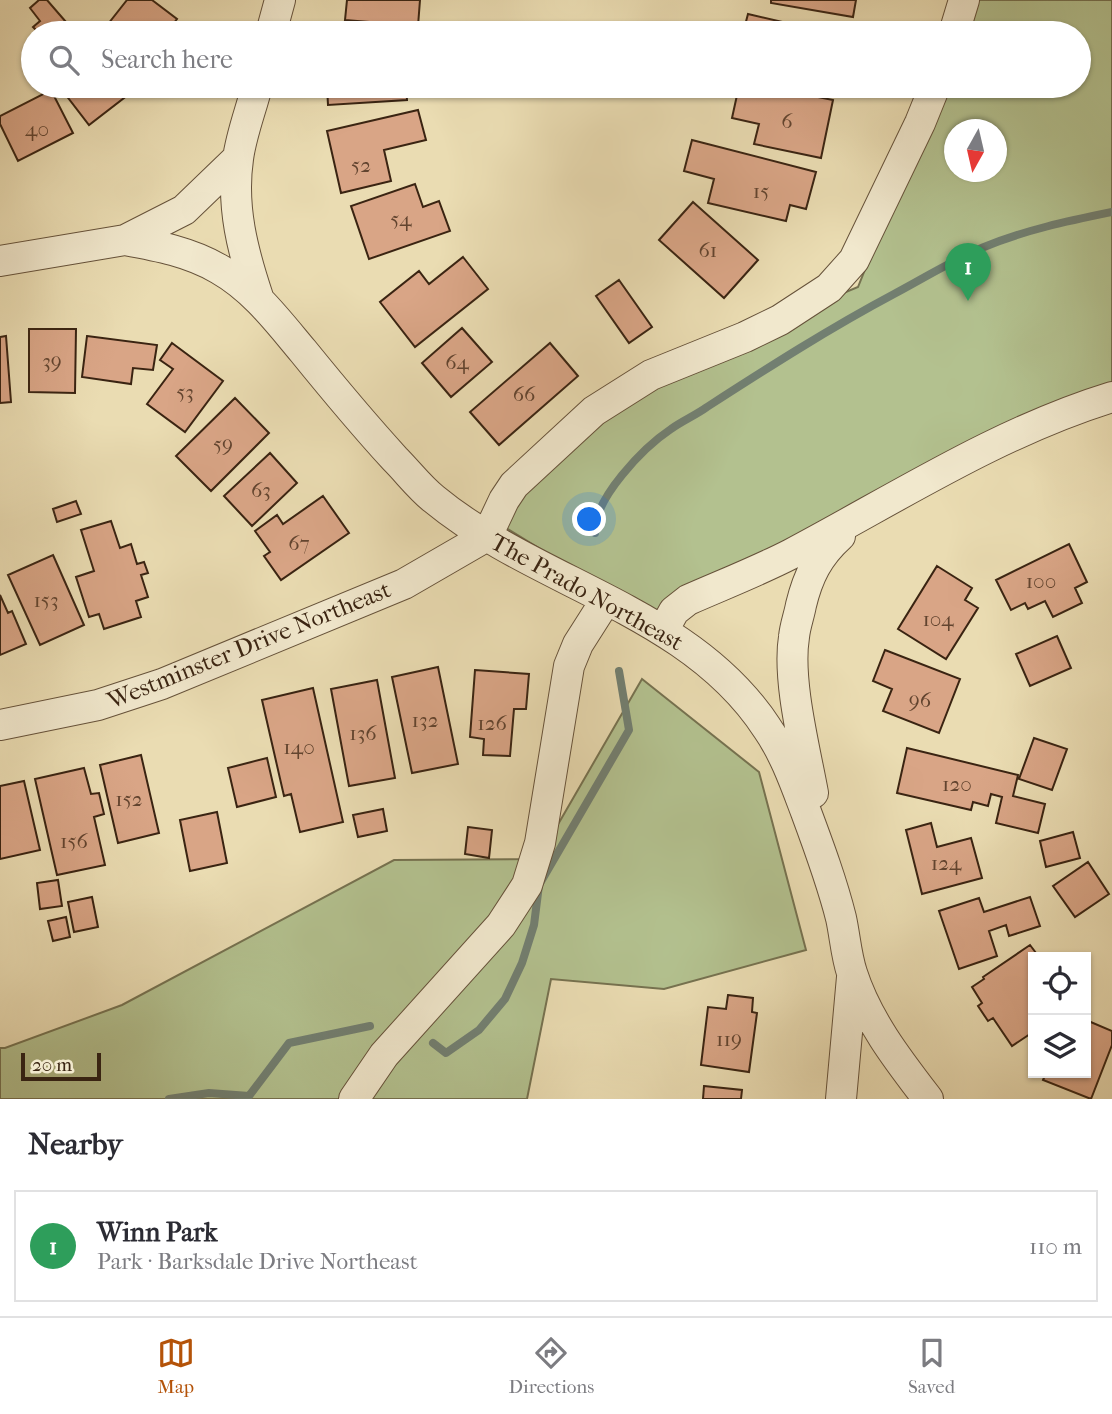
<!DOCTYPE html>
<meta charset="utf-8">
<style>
body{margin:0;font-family:"IM FELL French Canon",serif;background:#f2f2f3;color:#2b2b33}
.controls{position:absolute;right:21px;bottom:21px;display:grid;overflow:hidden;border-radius:0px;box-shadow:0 2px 5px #0004}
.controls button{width:63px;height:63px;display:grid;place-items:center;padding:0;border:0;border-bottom:2px solid #e1e1e2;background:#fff;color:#2b2b33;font:35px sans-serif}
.compass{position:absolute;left:944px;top:119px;width:63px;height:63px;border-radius:50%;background:#fff;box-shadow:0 2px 5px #0004;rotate:188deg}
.scale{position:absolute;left:21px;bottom:18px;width:80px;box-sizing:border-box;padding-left:7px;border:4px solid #3a2412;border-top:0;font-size:19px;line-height:24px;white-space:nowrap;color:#3a2412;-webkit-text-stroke:5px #f1e8cd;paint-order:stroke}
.you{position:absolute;left:590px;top:520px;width:24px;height:24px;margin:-18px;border:5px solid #fff;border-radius:50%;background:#1a73e8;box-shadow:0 0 0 10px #1a73e833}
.badge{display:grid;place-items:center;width:46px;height:46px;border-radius:50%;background:#b45309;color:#fff;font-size:23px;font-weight:700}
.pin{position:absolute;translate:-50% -58px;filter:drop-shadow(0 2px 4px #0008)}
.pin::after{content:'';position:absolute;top:37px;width:24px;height:21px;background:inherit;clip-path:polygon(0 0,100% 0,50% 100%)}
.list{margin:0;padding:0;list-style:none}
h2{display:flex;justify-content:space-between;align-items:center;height:91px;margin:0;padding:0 28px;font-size:30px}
h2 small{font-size:23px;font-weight:400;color:#7c7c81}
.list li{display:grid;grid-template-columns:46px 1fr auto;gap:21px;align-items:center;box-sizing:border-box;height:112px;margin:0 14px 14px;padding:0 14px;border:2px solid #e1e1e2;border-radius:0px}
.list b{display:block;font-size:26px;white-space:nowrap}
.list p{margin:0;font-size:23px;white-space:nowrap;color:#7c7c81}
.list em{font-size:23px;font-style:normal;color:#7c7c81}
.icon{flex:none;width:38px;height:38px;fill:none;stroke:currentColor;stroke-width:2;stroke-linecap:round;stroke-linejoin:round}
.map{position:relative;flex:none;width:1112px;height:1099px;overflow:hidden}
.search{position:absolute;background:#fff;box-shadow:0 2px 5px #0004;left:21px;right:21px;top:21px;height:77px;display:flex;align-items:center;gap:18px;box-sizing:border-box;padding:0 24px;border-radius:38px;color:#7c7c81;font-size:26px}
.sheet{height:217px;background:#fff}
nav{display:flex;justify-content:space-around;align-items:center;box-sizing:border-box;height:98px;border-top:2px solid #e1e1e2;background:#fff;font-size:19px;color:#7c7c81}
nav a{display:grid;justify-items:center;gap:4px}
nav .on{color:#b45309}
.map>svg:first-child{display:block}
.green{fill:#b3c18f;stroke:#767250;stroke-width:2;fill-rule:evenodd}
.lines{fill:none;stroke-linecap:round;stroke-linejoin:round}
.stream{stroke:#727f71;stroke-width:8}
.building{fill:#d9a586;stroke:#3a2412;stroke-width:2}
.street-casing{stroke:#66523a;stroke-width:32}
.street{stroke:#f1e8cd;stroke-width:30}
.labels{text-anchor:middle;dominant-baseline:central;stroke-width:5;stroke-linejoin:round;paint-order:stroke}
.number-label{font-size:21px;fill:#62442f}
.street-label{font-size:24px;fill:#3a2412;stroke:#f1e8cd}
</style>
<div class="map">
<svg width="1112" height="1099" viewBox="0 0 1112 1099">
<rect width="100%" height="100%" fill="#eadcb2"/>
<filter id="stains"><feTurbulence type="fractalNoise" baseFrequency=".00286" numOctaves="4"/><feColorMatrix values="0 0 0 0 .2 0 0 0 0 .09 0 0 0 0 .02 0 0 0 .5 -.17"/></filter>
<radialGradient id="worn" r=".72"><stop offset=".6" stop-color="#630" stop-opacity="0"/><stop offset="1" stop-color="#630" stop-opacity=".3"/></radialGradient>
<path class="green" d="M964 0H1112V391L661 623 493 520 602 394 858 287 939 86H1079V33H956ZM954 130H996V172H954Z
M642 679 759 772 806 950 664 989 551 979 527 1099H0V1048H5L122 1005 394 860 538 859Z"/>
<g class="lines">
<path class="stream" d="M595 533C593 499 644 447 671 429 682 421 696 415 707 407 769 367 830 328 894 294 924 278 953 260 984 247 1025 230 1068 221 1112 212
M433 1043 446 1053 479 1030 505 999 522 963 534 925 539 885 629 730 619 671
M169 1099 209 1093 249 1096 289 1043 370 1026"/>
</g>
<path class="building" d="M39 0H47L66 22 54 33H39L33 27 40 21 30 8Z
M127 0H152L177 19 166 33H101Z
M347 0H420L418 26 345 20Z
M771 0H856L853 17 771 3Z
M748 14 830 33H743Z
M467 30 503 31V33H467Z
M59 86H129L133 91 89 125Z
M327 86H406L407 100 328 105Z
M739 86H763L833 100 821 158 754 144 759 124 732 118Z
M51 90 73 133 18 161 0 124V116Z
M418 110 426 140 384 150 391 181 341 193 327 131Z
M692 140 816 172 806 209 790 205 786 221 708 203 714 179 684 171Z
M415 184 423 207 439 201 450 231 369 259 351 206Z
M693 202 758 260 724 298 659 240Z
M463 257 488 289 415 347 380 302 419 271 429 284Z
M619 280 652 327 629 343 596 296Z
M462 328 492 362 451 397 422 363Z
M29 329H76L75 393 29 392Z
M6 336 11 402 0 403V337Z
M87 336 157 345 153 370 133 368 131 384 82 377Z
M172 343 223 381 185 432 147 404 173 369 160 360Z
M550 343 578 376 499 445 470 412Z
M235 398 269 433 211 491 176 456Z
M270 453 297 483 252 526 224 496Z
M323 496 349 533 281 580 264 556 270 552 255 531 277 515 283 524Z
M76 501 81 514 57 522 53 509Z
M111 521 120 548 131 544 137 564 144 562 148 573 141 575 148 597 136 601 141 617 104 629 99 614 89 617 76 577 94 571 81 530Z
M1069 544 1087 582 1075 588 1082 603 1053 617 1045 601 1028 609 1025 603 1011 610 996 580Z
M53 555 84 625 40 645 8 575Z
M937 566 972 588 965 600 978 608 946 659 898 629Z
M0 595 8 613 12 611 26 644 0 655Z
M1057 636 1071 668 1030 686 1016 654Z
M885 650 960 679 939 733 883 711 892 689 873 681Z
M438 667 458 764 412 773 392 677Z
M475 670 529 674 526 709H514L510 756 483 755 484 739 470 737Z
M377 680 395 778 349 786 331 689Z
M313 688 343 822 300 832 291 794 284 796 262 700Z
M1034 738 1067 749 1052 790 1019 779Z
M907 748 1018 775 1013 796 1045 804 1038 833 996 823 1002 797 991 794 988 806 973 802 971 810 897 793Z
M141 755 159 833 118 843 100 765Z
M267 758 276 797 237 807 228 768Z
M84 768 91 794 99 793 104 814 94 817 105 865 57 875 35 779Z
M24 781 40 850 0 859V786Z
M383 809 387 831 358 837 353 815Z
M217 812 227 863 190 871 180 820Z
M931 823 937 847 971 838 982 878 922 894 906 830Z
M468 827 492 830 489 858 465 854Z
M1073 832 1080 858 1046 867 1040 841Z
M1088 862 1109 894 1075 917 1053 886Z
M58 880 62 906 40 909 37 883Z
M92 897 98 927 74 932 68 902Z
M1030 897 1040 926 1009 936 1006 925 989 931 997 956 959 969 939 911 979 898 984 912Z
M66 917 70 937 53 941 48 921Z
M1030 945 1039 957H1033V1032L1012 1046 993 1018 988 1021 978 1006 982 1003 972 987 984 979 983 977Z
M728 995 753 998 752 1012 757 1013 749 1072 701 1065 708 1007 726 1009Z
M1086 1020 1112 1031V1045L1091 1099 1043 1080 1046 1073H1086Z
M704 1086 742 1090 741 1099H703Z"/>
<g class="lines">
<g class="street-casing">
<path id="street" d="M271 33 280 0
M954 33 964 0
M257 86C251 110 241 135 238 159 231 207 243 252 258 297
M125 240C158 246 190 252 219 269 254 289 277 320 303 351 333 388 363 424 395 459 408 472 420 488 434 499 538 585 690 610 767 728 785 754 795 783 806 812 819 847 832 882 841 918 845 936 846 955 852 973 867 1020 898 1060 928 1099
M0 261 125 240 184 210 238 158
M663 631 674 611 688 600C722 585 758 571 791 554 895 499 998 432 1112 397
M0 725 98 705 162 684 404 584 487 536 504 500 514 485 594 411 651 375 745 337 780 320 829 288 854 260 920 123 935 86
M813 793C805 749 787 680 794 637 795 626 799 616 801 605 808 576 818 556 840 536
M354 1099 384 1055 501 925 527 885 540 843 569 666 578 644 606 600
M841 1099 852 977"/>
</g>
<use href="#street" class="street"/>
</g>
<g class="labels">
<g class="number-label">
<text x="787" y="121">6</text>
<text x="37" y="129">40</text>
<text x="361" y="165">52</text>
<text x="761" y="191">15</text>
<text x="401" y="219">54</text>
<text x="708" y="250">61</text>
<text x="52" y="361">39</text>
<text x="457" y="362">64</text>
<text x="185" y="392">53</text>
<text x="524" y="394">66</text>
<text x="223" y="444">59</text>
<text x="261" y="490">63</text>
<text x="299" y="543">67</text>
<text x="1041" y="581">100</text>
<text x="46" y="600">153</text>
<text x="938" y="619">104</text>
<text x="920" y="700">96</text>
<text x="425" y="720">132</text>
<text x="492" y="723">126</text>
<text x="363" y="733">136</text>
<text x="299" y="747">140</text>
<text x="957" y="784">120</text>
<text x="129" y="799">152</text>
<text x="74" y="841">156</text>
<text x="946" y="863">124</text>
<text x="729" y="1039">119</text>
</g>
<g class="street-label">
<text transform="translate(587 592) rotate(29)">The Prado Northeast</text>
<text transform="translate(249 645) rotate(-22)">Westminster Drive Northeast</text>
</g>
</g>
<rect width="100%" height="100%" filter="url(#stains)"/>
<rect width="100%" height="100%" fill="url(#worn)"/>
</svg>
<div class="controls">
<button><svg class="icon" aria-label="locate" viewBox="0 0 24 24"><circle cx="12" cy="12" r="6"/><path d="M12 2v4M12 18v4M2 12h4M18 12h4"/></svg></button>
<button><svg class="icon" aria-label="layers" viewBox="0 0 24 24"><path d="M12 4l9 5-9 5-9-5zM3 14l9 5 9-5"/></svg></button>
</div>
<svg class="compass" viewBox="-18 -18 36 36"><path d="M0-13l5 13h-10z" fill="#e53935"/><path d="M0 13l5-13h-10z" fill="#7c7c81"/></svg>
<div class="scale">20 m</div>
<div class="you"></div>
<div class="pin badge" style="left:968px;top:301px;background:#2e9e5b">1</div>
<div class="search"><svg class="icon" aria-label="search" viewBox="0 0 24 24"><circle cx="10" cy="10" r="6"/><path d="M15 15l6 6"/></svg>Search here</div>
</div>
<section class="sheet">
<h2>Nearby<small></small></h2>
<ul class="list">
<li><span class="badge" style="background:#2e9e5b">1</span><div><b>Winn Park</b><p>Park · Barksdale Drive Northeast</p></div><em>110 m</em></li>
</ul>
</section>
<nav>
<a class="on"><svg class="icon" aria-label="map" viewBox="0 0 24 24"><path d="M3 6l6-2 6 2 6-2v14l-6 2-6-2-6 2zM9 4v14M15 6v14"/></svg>Map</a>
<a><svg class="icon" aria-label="directions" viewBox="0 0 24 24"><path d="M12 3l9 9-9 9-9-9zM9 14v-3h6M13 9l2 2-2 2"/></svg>Directions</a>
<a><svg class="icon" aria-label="saved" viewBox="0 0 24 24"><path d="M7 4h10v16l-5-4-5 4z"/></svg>Saved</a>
</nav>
